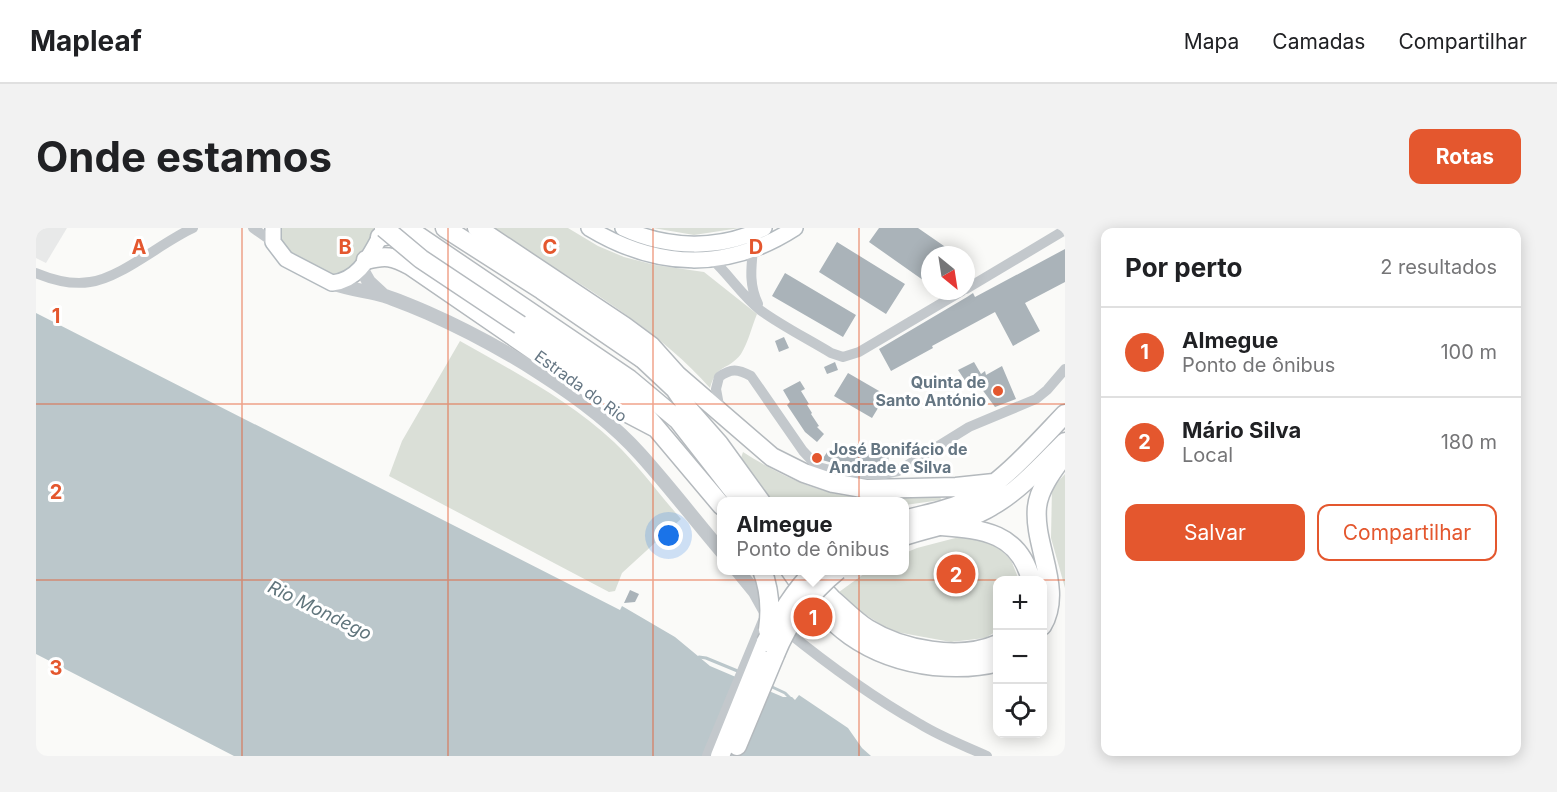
<!DOCTYPE html>
<html lang="pt">
<meta charset="utf-8">
<style>
body{margin:0;font-family:Inter,sans-serif;background:#f2f2f2;color:#202124}
.controls{position:absolute;right:18px;bottom:18px;display:grid;overflow:hidden;border-radius:12px;box-shadow:0 3px 15px #0003}
.controls button{width:54px;height:54px;display:grid;place-items:center;padding:0;border:0;border-bottom:2px solid #e0e0e0;background:#fff;color:#202124;font:30px sans-serif}
.compass{position:absolute;left:885px;top:18px;width:54px;height:54px;border-radius:50%;background:#fff;box-shadow:0 3px 15px #0003;rotate:150deg}
.you{position:absolute;left:633px;top:308px;width:21px;height:21px;margin:-15px;border:4px solid #fff;border-radius:50%;background:#1a73e8;box-shadow:0 0 0 9px #1a73e833}
.badge{display:grid;place-items:center;width:39px;height:39px;border-radius:50%;background:#e4572e;color:#fff;font-size:20px;font-weight:700}
.pin{position:absolute;translate:-50% -50%;border:3px solid #fff;box-shadow:0 2px 6px #0006}
.popup{position:absolute;left:681px;top:269px;width:192px;height:78px;box-sizing:border-box;display:grid;place-content:center;border-radius:12px;background:#fff;filter:drop-shadow(0 2px 4px #0005);font-size:20px;white-space:nowrap;color:#757577}
.popup b{font-size:22px;color:#202124}
.popup::after{content:'';position:absolute;left:50%;top:100%;margin-left:-12px;border:12px solid transparent;border-top-color:#fff}
.list{margin:0;padding:0;list-style:none}
h2{display:flex;justify-content:space-between;align-items:center;height:78px;margin:0;padding:0 24px;font-size:26px}
h2 small{font-size:20px;font-weight:400;color:#757577}
.list li{display:grid;grid-template-columns:39px 1fr auto;gap:18px;align-items:center;box-sizing:border-box;height:90px;padding:0 24px;border-top:2px solid #e0e0e0}
.list b{display:block;font-size:22px;white-space:nowrap}
.list p{margin:0;font-size:20px;white-space:nowrap;color:#757577}
.list em{font-size:20px;font-style:normal;color:#757577}
.actions{display:flex;gap:12px;padding:18px 24px}
.actions a{flex:1;padding:14px 0;border:2px solid #e4572e;border-radius:12px;text-align:center;font-size:21px;color:#e4572e}
.actions .main{background:#e4572e;color:#fff}
.icon{flex:none;width:33px;height:33px;fill:none;stroke:currentColor;stroke-width:2;stroke-linecap:round;stroke-linejoin:round}
.map{position:relative;flex:none;width:1029px;height:528px;overflow:hidden;border-radius:12px}
header{display:flex;align-items:center;gap:36px;box-sizing:border-box;height:84px;padding:0 30px;background:#fff;border-bottom:2px solid #e0e0e0}
header strong{font-size:28px}
nav{display:flex;gap:33px;margin-inline-start:auto;font-size:21px}
.intro{display:flex;align-items:center;justify-content:space-between;box-sizing:border-box;height:144px;padding:0 36px}
h1{margin:0;font-size:42px}
.button{padding:15px 27px;border-radius:12px;background:#e4572e;color:#fff;font-size:21px;font-weight:700}
main{display:flex;gap:36px;padding:0 36px}
aside{flex:1;background:#fff;border-radius:12px;box-shadow:0 3px 15px #0003}
.map>svg:first-child{display:block}
.built{fill:#e8e9e9}
.green{fill:#dadfd7}
.water{fill:#bbc7cb}
.lines{fill:none;stroke-linecap:round;stroke-linejoin:round}
.stream{stroke:#bbc7cb;stroke-width:3}
.building{fill:#aab3b9}
.secondary-casing{stroke:#b3babf;stroke-width:18}
.primary-casing{stroke:#b5babe;stroke-width:21}
.trunk-casing{stroke:#b4b9bd;stroke-width:21}
.minor{stroke:#c3c8cc;stroke-width:10}
.tertiary{stroke:#c3c8cc;stroke-width:14}
.secondary{stroke:#fff;stroke-width:15}
.primary{stroke:#fff;stroke-width:18}
.trunk{stroke:#fff;stroke-width:18}
.primary-bridge-casing{stroke:#b5babe;stroke-width:21;stroke-linecap:butt}
.trunk-bridge-casing{stroke:#b4b9bd;stroke-width:21;stroke-linecap:butt}
.primary-bridge{stroke:#fff;stroke-width:18}
.trunk-bridge{stroke:#fff;stroke-width:18}
.grid{fill:none;stroke:#e4572e;stroke-width:1.5;stroke-opacity:0.55}
.poi-dot{fill:#e4572e;stroke:#fff;stroke-width:2}
.labels{text-anchor:middle;dominant-baseline:central;stroke-width:6;stroke-linejoin:round;paint-order:stroke}
.poi-label{font-size:16px;font-weight:bold;fill:#657683;stroke:#fff;text-anchor:end}
.street-label{font-size:16px;fill:#657683;stroke:#fff}
.water-label{font-size:18px;font-style:italic;fill:#60757c;stroke:#fff}
.grid-label{font-size:20px;text-anchor:middle;font-weight:bold;fill:#e4572e;stroke:#fff;stroke-width:6;stroke-linejoin:round;paint-order:stroke}
</style>
<header>
<strong>Mapleaf</strong>
<nav><a>Mapa</a><a>Camadas</a><a>Compartilhar</a></nav>
</header>
<div class="intro"><h1>Onde estamos</h1><a class="button">Rotas</a></div>
<main>
<div class="map">
<svg width="1029" height="528" viewBox="0 0 1029 528">
<rect width="100%" height="100%" fill="#fafaf8"/>
<path class="built" d="M0 0H31L10 35 0 30Z"/>
<path class="green" d="M246 0H340L320 36 303 48 293 47 255 25 245 11Z
M454 0H532L562 18 588 29 619 37 668 44 721 86C716 98 712 115 705 126 692 143 681 135 674 160 617 95 527 46 454 0Z
M617 0H704L658 7Z
M424 113C477 143 533 172 578 214 602 237 623 266 645 291L586 345 579 363 573 364 353 248 366 213Z
M707 224C740 245 780 265 819 269 847 272 876 268 904 267L905 272 869 277 868 274 735 273 705 230Z
M1029 246V360L1015 310 1016 260Z
M927 308 956 313 975 332 983 352H962L961 403 949 410 915 414 855 403 813 376 803 364 832 343 868 342 869 325 881 320Z"/>
<path class="water" d="M0 85 584 382 586 378 639 409 674 438 747 469H756L759 472 763 467 812 500 826 520 835 528H198L0 426Z"/>
<g class="lines">
<path class="stream" d="M661 432 663 429 670 430 704 444
M734 458 749 465 756 472"/>
</g>
<path class="building" d="M843 0H882L921 27H894V57L833 14Z
M801 14 869 56 850 86 783 44Z
M1029 21V54L989 75 1004 103 977 118 959 84 896 118 897 120 855 143 843 121 931 69 937 65 939 69Z
M749 45 820 87 807 109 736 68Z
M748 109 753 120 743 124 739 113Z
M799 134 802 142 791 146 788 139Z
M938 134 945 146 949 143 950 147 966 138 980 171 959 179 937 149 930 154 922 142Z
M812 145 850 167 836 190 798 168Z
M764 153 769 161 765 163 773 176 771 177 776 185 775 186 783 198 781 199 788 206 781 214 769 204 751 177 754 174 747 162Z
M821 216 829 220 853 223 852 237 808 238 786 232 793 221 814 226 817 218 820 220Z
M594 362 603 366 599 374 588 375Z"/>
<g class="lines">
<g class="secondary-casing">
<path id="secondary" d="M237 0V14L250 31 296 55C326 52 335 23 349 0
M553 0C621 41 691 44 759 0
M587 0C632 21 684 22 728 0"/>
</g>
<g class="primary-casing">
<path id="primary" d="M409 0 506 62 607 131 639 161 654 183 683 216 725 274
M344 9 375 3 593 151 642 192 706 274
M484 97 609 178
M905 298C947 301 983 305 995 352
M754 342C791 397 830 430 898 438 919 440 940 440 962 434
M774 347C780 356 789 363 796 371 808 381 819 393 832 401 866 422 923 433 962 416
M1006 398C1028 361 997 318 1001 279 1003 260 1018 241 1029 226"/>
</g>
<g class="trunk-casing">
<path id="trunk" d="M441 0 588 98 615 118 641 147 736 229 768 245 797 255 831 261 920 259 958 255
M330 32C350 27 356 28 375 38L580 179 620 200
M607 131 634 144
M595 170 686 278
M868 292C889 286 911 283 931 273 964 258 1004 212 1029 186
M868 308C897 298 930 294 956 278 984 262 1007 236 1029 214
M701 518 739 427
M684 528 730 414"/>
</g>
<path class="minor" d="M217 0 237 14
M717 21C715 41 713 57 722 76
M676 31C693 47 706 67 724 82 746 98 772 111 795 125L807 129 823 124 926 63
M0 45C17 52 36 57 54 54 85 50 126 14 157 0
M930 61 1029 2
M684 183 680 161 683 149C695 140 702 141 715 148L767 223 782 239 807 245 848 246 862 243 933 199 1000 171 1011 162 1029 141
M748 401C791 436 836 469 884 496 905 509 929 518 951 528"/>
<path class="tertiary" d="M325 40 333 54 347 67
M296 55C314 62 332 63 349 68 364 73 378 79 392 85 460 115 554 170 604 226 632 257 658 291 686 324
M701 342 719 364 729 382
M673 528 729 393"/>
<use href="#secondary" class="secondary"/>
<use href="#primary" class="primary"/>
<use href="#trunk" class="trunk"/>
<g class="primary-bridge-casing">
<path id="primary-bridge" d="M348 0 385 31 484 97"/>
</g>
<g class="trunk-bridge-casing">
<path id="trunk-bridge" d="M726 342C734 362 735 381 732 402
M730 414C744 387 758 363 779 342
M739 427C752 394 775 364 802 342"/>
</g>
<use href="#primary-bridge" class="primary-bridge"/>
<use href="#trunk-bridge" class="trunk-bridge"/>
</g>
<path class="grid" d="M206 0V528M412 0V528M617 0V528M823 0V528M0 176H1029M0 352H1029"/>
<g class="poi-dot">
<circle cx="962" cy="163" r="6"/>
<circle cx="781" cy="230" r="6"/>
</g>
<g class="labels">
<g class="poi-label">
<text x="950" y="154">Quinta de<tspan x="950" dy="18">Santo António</tspan></text>
<text x="793" y="221" text-anchor="start">José Bonifácio de<tspan x="793" dy="18">Andrade e Silva</tspan></text>
</g>
<g class="street-label">
<text transform="translate(545 158) rotate(36)">Estrada do Rio</text>
</g>
<g class="water-label">
<text transform="translate(284 382) rotate(26)">Rio Mondego</text>
</g>
</g>
<g class="grid-label">
<text x="103" y="26">A</text>
<text x="309" y="26">B</text>
<text x="514" y="26">C</text>
<text x="720" y="26">D</text>
<text x="20" y="95">1</text>
<text x="20" y="271">2</text>
<text x="20" y="447">3</text>
</g>
</svg>
<div class="controls">
<button>+</button>
<button>−</button>
<button><svg class="icon" aria-label="locate" viewBox="0 0 24 24"><circle cx="12" cy="12" r="6"/><path d="M12 2v4M12 18v4M2 12h4M18 12h4"/></svg></button>
</div>
<svg class="compass" viewBox="-18 -18 36 36"><path d="M0-13l5 13h-10z" fill="#e53935"/><path d="M0 13l5-13h-10z" fill="#757577"/></svg>
<div class="you"></div>
<div class="pin badge" style="left:777px;top:389px">1</div>
<div class="popup"><b>Almegue</b>Ponto de ônibus</div>
<div class="pin badge" style="left:920px;top:346px">2</div>
</div>
<aside>
<h2>Por perto<small>2 resultados</small></h2>
<ul class="list">
<li><span class="badge">1</span><div><b>Almegue</b><p>Ponto de ônibus</p></div><em>100 m</em></li>
<li><span class="badge">2</span><div><b>Mário Silva</b><p>Local</p></div><em>180 m</em></li>
</ul>
<div class="actions"><a class="main">Salvar</a><a>Compartilhar</a></div>
</aside>
</main>
